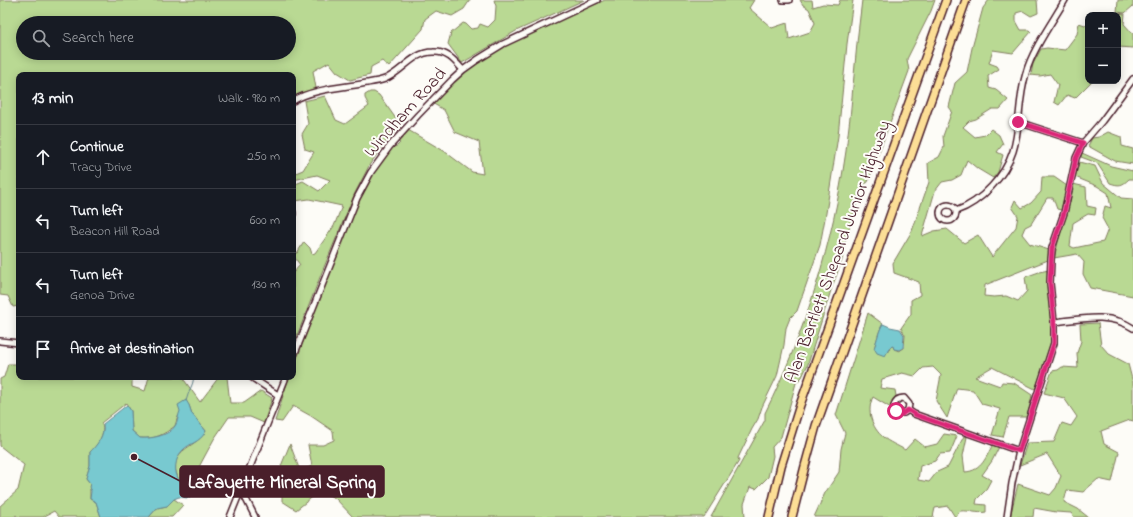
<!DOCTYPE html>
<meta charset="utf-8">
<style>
body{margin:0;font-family:"Indie Flower",sans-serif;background:#20242c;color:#f1f3f6}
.controls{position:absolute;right:12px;top:12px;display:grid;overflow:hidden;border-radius:8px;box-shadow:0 2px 10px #0003}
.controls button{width:36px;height:36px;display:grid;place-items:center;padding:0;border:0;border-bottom:1px solid #363941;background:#171b24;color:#f1f3f6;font:20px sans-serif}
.stop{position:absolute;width:12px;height:12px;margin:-9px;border:3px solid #db2777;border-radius:50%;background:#fff}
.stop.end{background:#db2777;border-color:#fff;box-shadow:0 1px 4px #0008}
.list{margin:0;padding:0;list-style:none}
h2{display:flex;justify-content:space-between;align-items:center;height:52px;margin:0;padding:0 16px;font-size:17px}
h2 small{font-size:13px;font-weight:400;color:#9ea1a6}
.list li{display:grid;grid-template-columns:26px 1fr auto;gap:12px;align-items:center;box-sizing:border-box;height:64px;padding:0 16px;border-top:1px solid #363941}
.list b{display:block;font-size:15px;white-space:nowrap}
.list p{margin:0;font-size:13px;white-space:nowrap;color:#9ea1a6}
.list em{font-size:13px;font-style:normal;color:#9ea1a6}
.icon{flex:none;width:22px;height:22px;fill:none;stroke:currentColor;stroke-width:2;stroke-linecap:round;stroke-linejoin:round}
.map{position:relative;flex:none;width:1133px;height:517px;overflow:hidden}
.search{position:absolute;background:#171b24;box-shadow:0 2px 10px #0003;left:16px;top:16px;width:280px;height:44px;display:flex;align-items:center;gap:10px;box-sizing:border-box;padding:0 14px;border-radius:22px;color:#9ea1a6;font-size:15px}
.panel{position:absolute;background:#171b24;box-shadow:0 2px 10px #0003;left:16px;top:72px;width:280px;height:308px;border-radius:8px}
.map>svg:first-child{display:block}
.green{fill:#b9d993;stroke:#827c5f;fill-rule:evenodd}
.water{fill:#78c9d0;stroke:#66858e}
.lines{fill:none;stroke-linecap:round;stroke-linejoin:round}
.stream{stroke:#66858e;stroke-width:1}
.minor-casing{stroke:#4a1f2b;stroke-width:8}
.highway-casing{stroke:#4a1f2b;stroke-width:10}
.minor{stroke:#fdfcf7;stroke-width:5}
.highway{stroke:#fcde96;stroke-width:7}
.route{stroke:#db2777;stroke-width:5}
.labels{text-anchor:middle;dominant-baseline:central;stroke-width:4;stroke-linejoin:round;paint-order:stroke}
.street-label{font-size:18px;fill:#4a1f2b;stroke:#fdfcf7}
.leader{fill:none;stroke:#4a1f2b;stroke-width:1.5}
.callout-dot{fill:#4a1f2b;stroke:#fdfcf7;stroke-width:1.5}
.callout{fill:#4a1f2b;stroke:#4a1f2b;stroke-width:1.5}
.callout-label{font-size:19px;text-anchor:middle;font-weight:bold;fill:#fff}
</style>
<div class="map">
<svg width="1133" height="517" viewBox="0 0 1133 517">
<rect width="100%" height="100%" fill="#fdfcf7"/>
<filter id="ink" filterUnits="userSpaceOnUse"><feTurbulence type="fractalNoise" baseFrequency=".025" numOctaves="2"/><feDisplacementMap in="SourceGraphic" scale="8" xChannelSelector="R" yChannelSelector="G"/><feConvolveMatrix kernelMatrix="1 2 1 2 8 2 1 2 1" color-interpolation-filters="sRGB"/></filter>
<g filter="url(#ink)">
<path class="green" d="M0 0H470L464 9 452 16 436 11 425 19 423 29 389 67 382 61 371 67 370 75 350 80 337 72 329 62 313 71 316 88 293 96V75H19V306L13 307 8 296 0 295ZM23 23H289V53H23Z
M494 0H584L516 31 462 63 448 44 451 33 463 23 466 24 471 29 478 28 480 24 488 27 495 20 496 6Z
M605 0H754L749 8 772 28 787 23 789 39 810 32 815 23 809 9 803 5 800 0H812L813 7 823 4 838 5 840 0H853L847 44 838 136 826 213 820 245 797 311 790 318 786 328 784 345 777 376 762 407 758 419 752 429 738 458 739 461 704 517H353L335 498 320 491 296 510 282 501V489L277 481 295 480 281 466 290 444 300 471 312 466 308 445H323L334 440 333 431 311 416 293 406 282 422 275 421 289 377H293V368L348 225 372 173 392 147 397 146 400 143 397 141 408 130 444 151 472 172 483 174 479 142 455 132 444 110 432 103C443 92 454 80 465 71 503 40 560 20 605 0Z
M862 0H935L931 11 907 59 909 71 868 182 862 186 846 239 842 260 832 287 808 364 802 377 796 383 781 437 772 447 773 456 768 477 756 489 750 487 744 504 745 517H711L765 420V413C806 331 833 242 846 151 853 101 855 50 862 0Z
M989 0H1037L1038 13 1031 16 1023 11 1016 13V21L1021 30H1029L1031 32 1013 53 993 50 989 63 997 66 999 69 988 76 989 88 996 90 1008 100 1000 109H992L976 119 969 121 963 127 975 137 985 135 991 129 999 135 1003 144 997 152 1003 155 998 172 993 178 978 169 967 160 961 175 952 180 942 182 935 191 922 236 934 231 947 229 964 243 978 235 992 257 1016 227 1018 216 1012 207 1015 200 1022 208 1031 203 1041 192 1042 177H1054L1067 186 1061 210 1057 209 1053 198H1047L1031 224 1025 227 1022 234 1030 244 1049 250 1048 260 985 285 984 296 994 297 1006 296 1018 301 1027 291 1025 277 1039 272 1049 270 1052 323V347L1035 389 992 367 975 377 1000 386 1002 382 1014 383 1032 395 1027 417H1009L1003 437 992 435 1000 409 982 404 973 390 957 388 947 418 936 401 941 375 933 367 923 368 915 376 902 373 882 379 880 388 895 390 896 396 891 408 873 397C866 411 872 428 883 437 888 442 899 446 905 450L915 439 925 447 937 444 944 434 957 436 950 453 940 454 935 461 920 466 918 480 929 482 937 472 948 467 964 436 967 437 963 456 965 472C982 471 986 457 993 444L999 447 992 461 982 475 991 480 985 491 977 499 976 504 986 505V512C977 514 969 510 960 511L955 517 948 506 935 508 933 517H814L825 493 839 472 841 449 845 433 836 415 868 313 883 324C879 329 877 341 874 348L889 351 890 347 893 346 894 349 899 351 904 348 905 335 901 328 911 314V300L920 295 919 282 894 273 893 263 912 231 929 182 928 163 939 157 944 147 943 136 952 111 949 107 955 83 967 72 972 48 983 8Z
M1118 0H1133V6L1125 13 1117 12Z
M1116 13 1125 14 1124 24 1133 34V48L1118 47V15H1116Z
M1079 23 1088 26V81H1092L1075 98 1067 95 1059 105 1054 102 1058 85 1050 74 1040 76 1031 75 1033 64 1041 49 1047 48 1065 50 1077 34Z
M370 92H374L379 95 394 116 397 121 396 132 388 139 370 164 355 193 322 272 293 346V273L300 265 293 255V253H297L304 242 310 248 312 254 315 253 334 226 342 206 309 199 295 201 293 195V185L303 181 319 191 330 180 317 175 293 180V174L303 170 314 152 305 149 302 134 308 124 304 101 325 96 336 120 345 124 369 106 365 98V95Z
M1108 132 1121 137 1122 146 1133 149V164L1115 161 1088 146 1092 138 1099 137Z
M1082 153 1111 166 1133 171V179H1129C1122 186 1119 186 1110 183L1097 163 1081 157Z
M1079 162 1095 166 1103 183 1121 198 1133 199V296L1090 288 1083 274 1084 262 1077 254 1054 258 1073 184 1086 187 1087 206 1096 208 1095 215 1088 214 1073 223 1070 246 1074 248 1103 242 1108 229 1102 218 1105 206 1111 208 1108 193 1097 186 1075 177Z
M1098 323 1101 345 1109 354 1128 364 1133 383V421L1130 420 1101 431 1104 444 1119 452 1112 482 1098 479 1083 492 1067 490 1064 502 1078 509 1088 517H1074L1071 513 1056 512 1034 508 1033 517H1010L1018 484 1050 495 1056 488 1061 476 1047 454 1020 465 1027 443 1054 442 1062 423 1071 426 1077 417 1064 398 1044 393 1052 371 1058 370 1062 367 1078 368 1077 353 1081 341 1080 324Z
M8 364H19V377H132V387L145 391 149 377H182L200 402 219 377H227L230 403H244L261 391 272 398 264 423 250 417H229L214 439 200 465 194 487 180 482C163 449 195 450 206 431L192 414 189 405C180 411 178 415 175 426 163 435 156 439 140 438L132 431 131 411 126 403 101 423C107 432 97 446 90 452V466L86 479 90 484V499L96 502 101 517H59L54 511 43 517H18L16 515 14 517H0V506L18 490 24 465 0 446V379L4 377Z
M174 499 183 505 172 517H149L157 508 167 506Z"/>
<path class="water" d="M883 324 890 327 900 329 904 335 903 348 899 350 894 349 893 346 890 347 885 356 877 353 874 348C877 341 879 329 883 324Z
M186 400 189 405 192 414 206 431C199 444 190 442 182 451 175 458 173 473 180 481 182 484 189 486 194 487L195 495 187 498 179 497 174 499 167 506 157 508 149 517H101L96 502 90 499 91 491 89 487 90 484 86 479 90 466V452C97 445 105 435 103 424L127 405 131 411 132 431 140 438C150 439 169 436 175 426 178 422 178 415 180 411L178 405Z"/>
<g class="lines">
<path class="stream" d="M186 401C188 392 193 386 194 377"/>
<g class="minor-casing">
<path id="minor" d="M783 0H789
M293 101C311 89 346 87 367 83 373 82 380 81 385 79 402 72 413 52 433 52 447 51 455 61 463 70
M1018 122 1083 143
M940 213a8 8 0 1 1 16 0a8 8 0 1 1-16 0Z
M956 211C970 206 981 198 991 187 1027 150 1013 117 1026 73 1032 50 1053 21 1065 0
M293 213V214
M1054 322C1081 319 1109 312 1133 328
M0 341 19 343
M293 358 357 198 371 172 390 146 418 115 452 80 463 70 477 60 503 44 597 0
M251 377 278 395
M908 410 904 413 898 412 894 406C895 401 898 398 904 398L909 404 908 410 914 414 1019 451
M241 489 255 517
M230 517 286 377
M1007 517 1012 483 1019 451 1054 343V322L1050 283 1051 260 1052 248 1064 213 1076 158 1083 143 1102 121 1133 79"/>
</g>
<g class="highway-casing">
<path id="highway" d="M769 517 781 466 800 405 946 0
M792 517 805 466 816 426 966 0"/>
</g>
<use href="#minor" class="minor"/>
<use href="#highway" class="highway"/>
</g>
</g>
<g class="lines" filter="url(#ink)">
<path class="route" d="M896 411 902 414 908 410 916 415 1019 451 1054 343V322L1050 283 1052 248 1064 213 1076 158 1083 143 1018 122"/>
</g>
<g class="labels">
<g class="street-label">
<text transform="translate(406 113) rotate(-48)">Windham Road</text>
<text transform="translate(839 252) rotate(-70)">Alan Bartlett Shepard Junior Highway</text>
</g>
</g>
<path class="leader" d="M134 457L180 481"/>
<circle class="callout-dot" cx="134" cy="457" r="4"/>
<rect class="callout" x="180" y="466" width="204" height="31" rx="4"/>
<g class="callout-label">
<text x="282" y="488">Lafayette Mineral Spring</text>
</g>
</svg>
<div class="controls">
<button>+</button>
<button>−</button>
</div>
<div class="stop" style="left:896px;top:411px"></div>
<div class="stop end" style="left:1018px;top:122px"></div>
<div class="search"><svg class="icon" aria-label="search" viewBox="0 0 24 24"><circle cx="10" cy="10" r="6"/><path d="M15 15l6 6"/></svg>Search here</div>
<section class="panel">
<h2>13 min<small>Walk · 980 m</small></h2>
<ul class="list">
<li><svg class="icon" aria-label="ahead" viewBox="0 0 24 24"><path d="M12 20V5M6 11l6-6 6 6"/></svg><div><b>Continue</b><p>Tracy Drive</p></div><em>250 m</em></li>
<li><svg class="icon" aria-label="left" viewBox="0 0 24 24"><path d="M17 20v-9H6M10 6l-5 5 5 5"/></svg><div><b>Turn left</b><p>Beacon Hill Road</p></div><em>600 m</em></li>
<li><svg class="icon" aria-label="left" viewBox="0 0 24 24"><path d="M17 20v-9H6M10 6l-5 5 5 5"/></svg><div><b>Turn left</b><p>Genoa Drive</p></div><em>130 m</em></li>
<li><svg class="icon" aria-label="arrive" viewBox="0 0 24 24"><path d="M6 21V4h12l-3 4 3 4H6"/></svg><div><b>Arrive at destination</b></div></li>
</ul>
</section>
</div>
